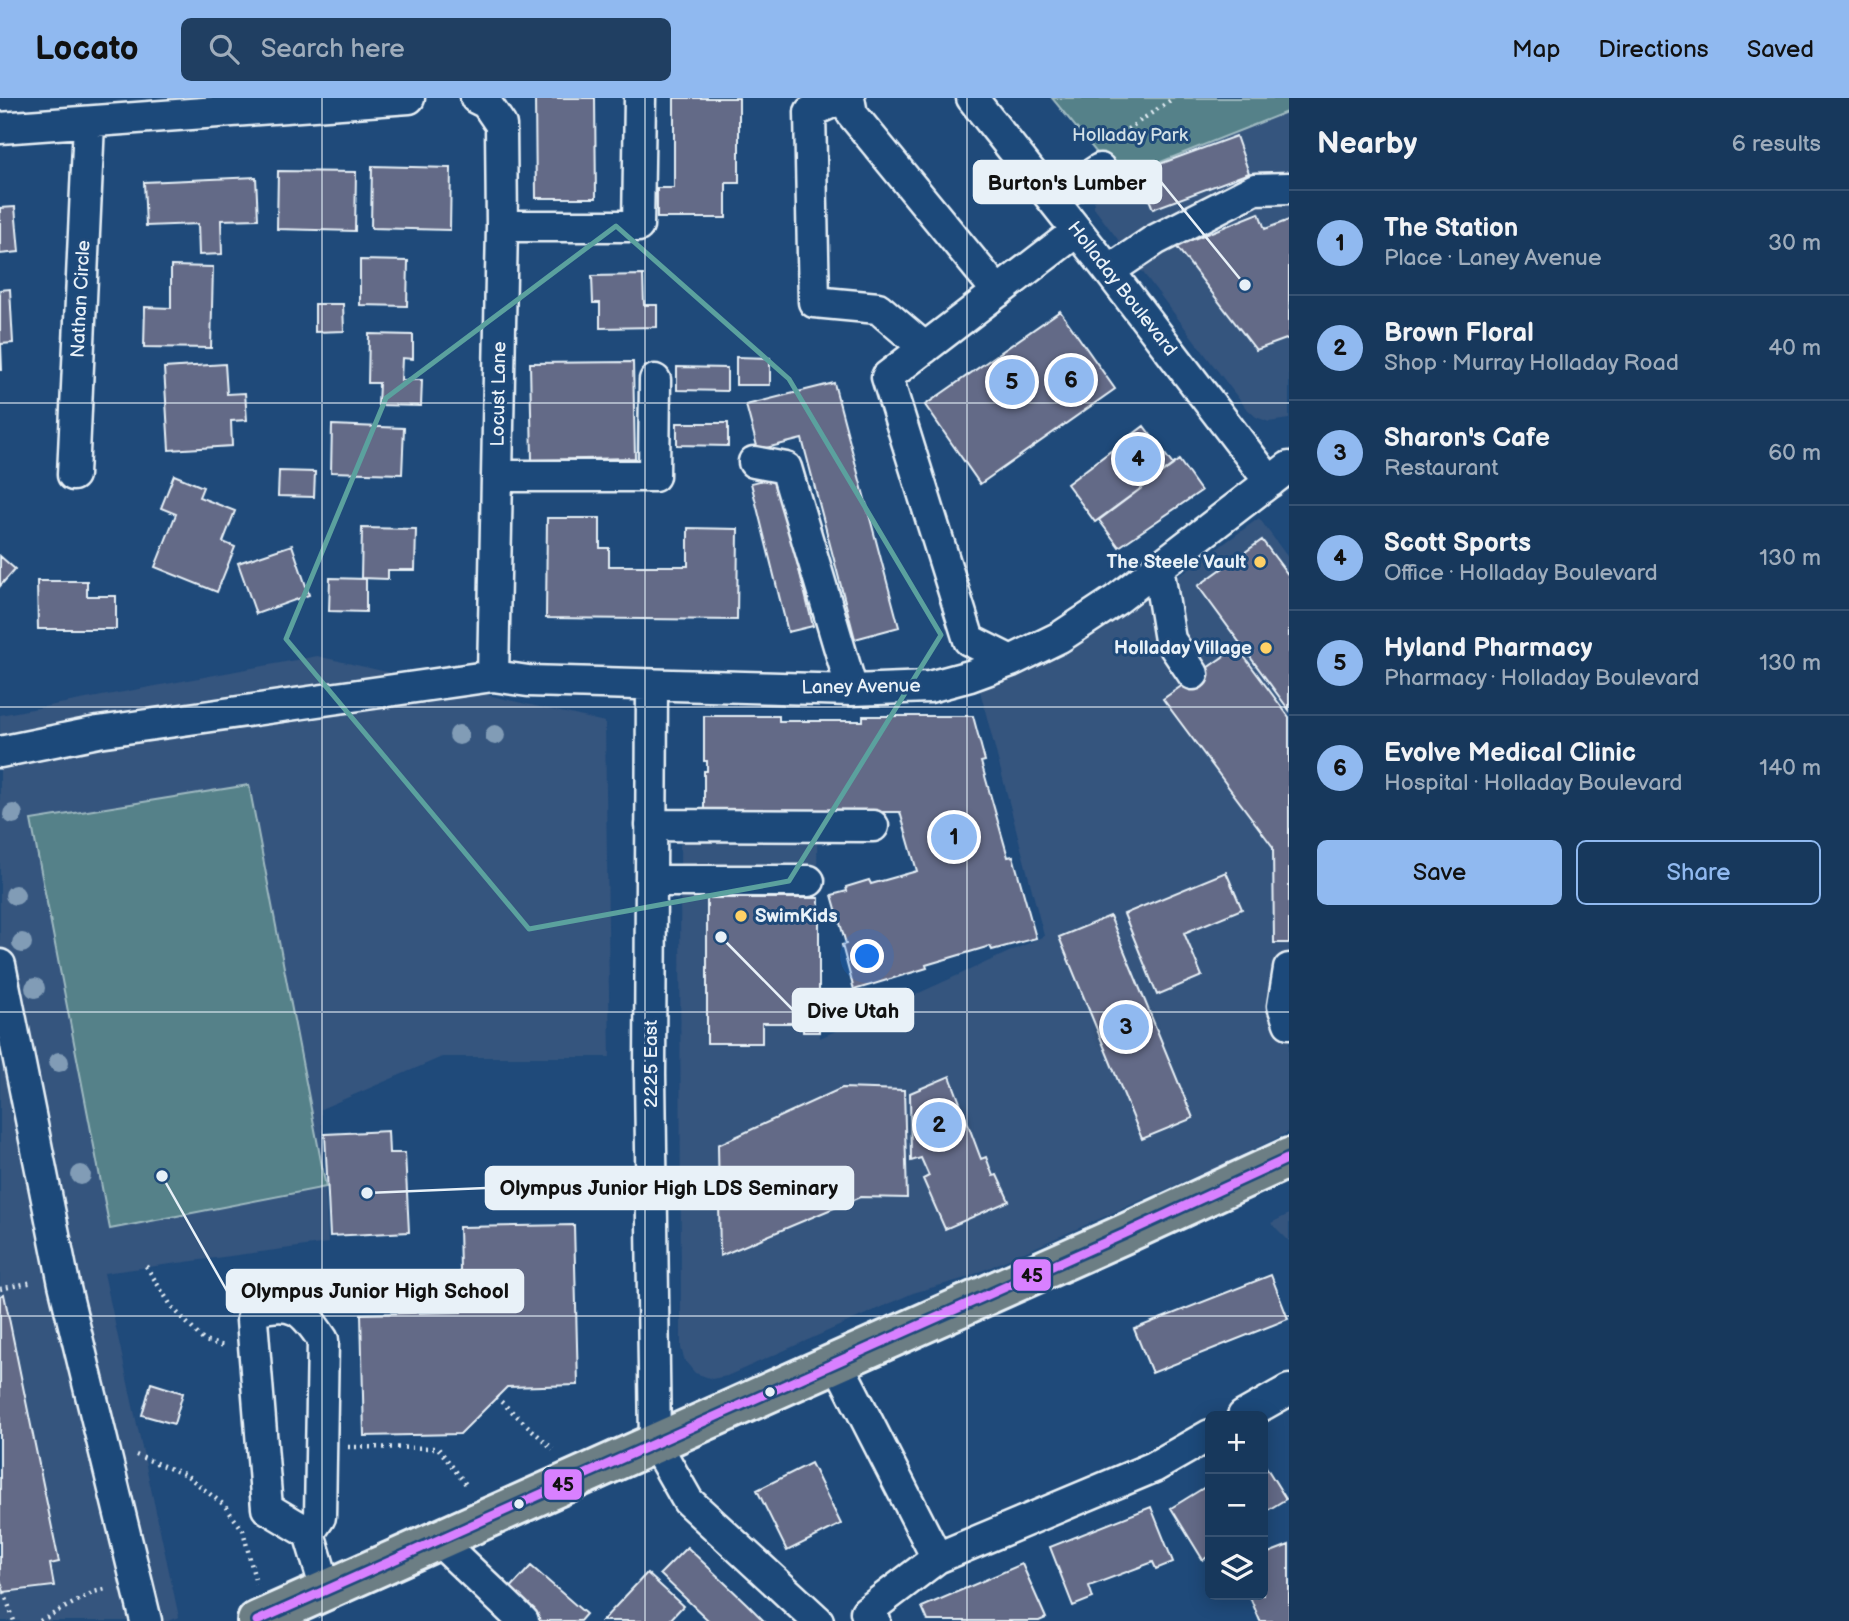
<!DOCTYPE html>
<meta charset="utf-8">
<style>
body{margin:0;font-family:"Balsamiq Sans",sans-serif;background:#203f62;color:#f1f3f6}
.controls{position:absolute;right:21px;bottom:21px;display:grid;overflow:hidden;border-radius:10px;box-shadow:0 4px 18px #0003}
.controls button{width:63px;height:63px;display:grid;place-items:center;padding:0;border:0;border-bottom:2px solid #365272;background:#17385c;color:#f1f3f6;font:35px sans-serif}
.you{position:absolute;left:868px;top:859px;width:24px;height:24px;margin:-18px;border:5px solid #fff;border-radius:50%;background:#1a73e8;box-shadow:0 0 0 10px #1a73e833}
.badge{display:grid;place-items:center;width:46px;height:46px;border-radius:50%;background:#90b9f0;color:#111;font-size:23px;font-weight:700}
.pin{position:absolute;translate:-50% -50%;border:4px solid #fff;box-shadow:0 2px 7px #0006}
.list{margin:0;padding:0;list-style:none}
h2{display:flex;justify-content:space-between;align-items:center;height:91px;margin:0;padding:0 28px;font-size:30px}
h2 small{font-size:23px;font-weight:400;color:#9eacbb}
.list li{display:grid;grid-template-columns:46px 1fr auto;gap:21px;align-items:center;box-sizing:border-box;height:105px;padding:0 28px;border-top:2px solid #365272}
.list b{display:block;font-size:26px;white-space:nowrap}
.list p{margin:0;font-size:23px;white-space:nowrap;color:#9eacbb}
.list em{font-size:23px;font-style:normal;color:#9eacbb}
.actions{display:flex;gap:14px;padding:21px 28px}
.actions a{flex:1;padding:16px 0;border:2px solid #90b9f0;border-radius:10px;text-align:center;font-size:24px;color:#90b9f0}
.actions .main{background:#90b9f0;color:#111}
.icon{flex:none;width:38px;height:38px;fill:none;stroke:currentColor;stroke-width:2;stroke-linecap:round;stroke-linejoin:round}
.map{position:relative;flex:none;width:1289px;height:1523px;overflow:hidden}
header{display:flex;align-items:center;gap:42px;box-sizing:border-box;height:98px;padding:0 35px;background:#90b9f0;color:#111}
header strong{font-size:33px}
nav{display:flex;gap:38px;margin-inline-start:auto;font-size:24px}
.search{width:490px;height:63px;background:#203f62;display:flex;align-items:center;gap:18px;box-sizing:border-box;padding:0 24px;border-radius:10px;color:#9eacbb;font-size:26px}
main{display:flex}
aside{flex:1;background:#17385c}
.map>svg:first-child{display:block}
.built{fill:#34547e}
.green{fill:#548189;stroke:#9eb9c0;stroke-width:2}
.building{fill:#646b87;stroke:#e8f1f8;stroke-width:2}
.lines{fill:none;stroke-linecap:round;stroke-linejoin:round}
.minor-casing{stroke:#e8f1f8;stroke-width:35}
.major-casing{stroke:#e8f1f8;stroke-width:44}
.path{stroke:#e8f1f8;stroke-width:4.5;stroke-dasharray:2 5;stroke-linecap:butt}
.minor{stroke:#1f4a7a;stroke-width:30}
.major{stroke:#6c7e84;stroke-width:38}
.bus-1-casing{stroke:#1f4a7a;stroke-width:14}
.bus-1{stroke:#d880ff;stroke-width:9}
.tree{fill:#819cb6}
.marked{fill:none;stroke:#5ba19e;stroke-width:5;stroke-linejoin:round}
.grid{fill:none;stroke:#e8f1f8;stroke-width:2;stroke-opacity:0.55}
.poi-dot{fill:#ffd166;stroke:#1f4a7a;stroke-width:2.5}
.bus-dot{fill:#e8f1f8;stroke:#1f4a7a;stroke-width:2.5}
.labels{text-anchor:middle;dominant-baseline:central;stroke-width:6;stroke-linejoin:round;paint-order:stroke}
.park-label{font-size:19px;fill:#d2e0e7;stroke:#1f4a7a}
.street-label{font-size:19px;fill:#e8f1f8;stroke:#1f4a7a}
.poi-label{font-size:19px;font-weight:bold;fill:#e8f1f8;stroke:#1f4a7a;text-anchor:end}
.leader{fill:none;stroke:#e8f1f8;stroke-width:2.5}
.callout-dot{fill:#e8f1f8;stroke:#1f4a7a;stroke-width:2.5}
.callout{fill:#e8f1f8;stroke:#e8f1f8;stroke-width:2.5}
.callout-label{font-size:21px;text-anchor:middle;font-weight:bold;fill:#111}
.line-badge{stroke:#1f4a7a;stroke-width:2.5}
.pale-badge-label{font-size:19px;text-anchor:middle;font-weight:bold;fill:#111}
</style>
<header>
<strong>Locato</strong>
<div class="search"><svg class="icon" aria-label="search" viewBox="0 0 24 24"><circle cx="10" cy="10" r="6"/><path d="M15 15l6 6"/></svg>Search here</div>
<nav><a>Map</a><a>Directions</a><a>Saved</a></nav>
</header>
<main>
<div class="map">
<svg width="1289" height="1523" viewBox="0 0 1289 1523">
<rect width="100%" height="100%" fill="#1f4a7a"/>
<filter id="ink" filterUnits="userSpaceOnUse"><feTurbulence type="fractalNoise" baseFrequency=".0143" numOctaves="2"/><feDisplacementMap in="SourceGraphic" scale="14" xChannelSelector="R" yChannelSelector="G"/><feConvolveMatrix kernelMatrix="1 2 1 2 8 2 1 2 1" color-interpolation-filters="sRGB"/></filter>
<g filter="url(#ink)">
<path class="built" d="M1289 13V321L1269 324 1256 319 1245 309 1094 110V103L1118 81Z
M1259 420 1289 461V1034L1230 1063 966 1180 913 1195 727 1278 712 1281 695 1275 685 1263 681 1250 680 743 817 742 820 940 1044 838 980 593 1185 474Z
M317 558 605 624 610 959H442L321 1011 328 1145 104 1175 179 1519 168 1523H0V617Z
M1289 1116V1143L1271 1125Z"/>
<path class="green" d="M1052 0H1289V13L1118 81Z
M249 687 326 1089 110 1131 31 722Z"/>
<path class="building" d="M535 0H595L596 100H536Z
M674 0H739V85H726V120H657V90H674Z
M1236 38 1249 75 1153 111 1138 74Z
M372 68 451 70 450 132 371 130Z
M278 73 356 74 355 133 277 131Z
M256 79 258 121 221 122 222 156 199 157 198 126 146 128 144 84Z
M15 109 19 154 0 156V110Z
M1259 115 1265 131 1289 122V240L1256 252 1176 148Z
M360 162 408 163 407 208 360 207Z
M171 168 213 169 211 250 144 249 145 209 171 210Z
M643 177 644 207H657V229L600 230V205H593L592 178Z
M10 191 13 245 1 246 2 272H0V192Z
M315 206H343L344 233 315 234Z
M1060 213 1115 291 980 386 925 307Z
M369 236 413 237V261L402 260 401 282H422L421 308 378 307 379 285H368Z
M736 259 770 260V287H736Z
M633 264 635 360 532 362 530 265Z
M225 266 227 296 245 295 247 322 231 323 232 348 169 352 164 270Z
M677 269 727 270V293L677 292Z
M834 285 899 529 855 541 802 341 758 352 746 307Z
M677 325H728V348L677 347Z
M332 327 404 330 402 376 331 374Z
M1144 328 1173 367 1095 424 1067 386Z
M1179 362 1201 393 1119 449 1099 422Z
M279 373 315 374 314 399 278 398Z
M174 377 203 389 199 399 235 413 223 444 235 449 217 494 155 469 176 416 161 410Z
M776 379 813 528 788 534 751 385Z
M547 420H600V450H609V468H688V430L738 431 737 522 546 520Z
M362 430 416 431 415 472H388V481L361 480Z
M1262 442 1289 478V612L1198 488Z
M292 447 309 497 256 516 238 465Z
M0 458 15 471 0 488Z
M330 480 366 481V514L329 513Z
M37 483H87V498H116V531H38Z
M1237 549 1289 619V845H1274L1273 749 1163 601Z
M704 618H779V623H863V618H973L985 663 981 664 1008 759 1013 758 1036 840 992 852 990 848 926 867 927 870 854 892 842 847 846 846 832 797 847 793 846 789 869 782 871 786 917 773 900 714H878V719H704V673H707V663H704Z
M1226 774 1242 811 1184 835 1202 878 1157 897 1124 816Z
M707 800H819V934H803V925H762V945H707Z
M1110 818 1193 1020 1142 1041 1059 839Z
M950 978 981 1061 986 1059 993 1078 997 1077 1009 1103 945 1131 923 1081 929 1078 921 1060 911 1063 910 995Z
M842 990 904 992 907 1100 860 1099 720 1158 718 1047Z
M388 1033 389 1055H405L409 1134 330 1138 325 1036Z
M574 1127 578 1287 507 1289 460 1336 364 1338 361 1216 461 1214 459 1129Z
M1271 1177 1288 1221 1152 1275 1134 1231Z
M4 1196 59 1464 50 1466 54 1488 4 1494 0 1481V1198Z
M151 1285 183 1295 174 1326 142 1317Z
M1263 1364 1286 1401 1263 1415Z
M811 1365 841 1426 787 1453 757 1392Z
M1210 1386V1457L1203 1462 1171 1410Z
M1151 1409 1173 1464 1156 1471 1153 1464 1089 1488 1093 1500 1073 1508 1050 1449Z
M1289 1447V1523H1260L1249 1497H1263V1457Z
M687 1449 747 1506 764 1523H709L660 1476Z
M1022 1466 1046 1520 1039 1523H928L922 1509Z
M531 1468 586 1516 580 1523H539L507 1494Z
M647 1475 683 1508 669 1523H602Z"/>
<g class="lines">
<g class="minor-casing">
<path id="minor" d="M476 0 486 5 501 27 502 128 493 578
M842 0 810 14 814 204 878 210 925 250
M849 0 852 16 998 194
M972 0 1109 173 1270 384
M0 30 409 0
M1053 102 1100 71
M502 128H638L640 0
M1109 173 1155 142 1255 91 1289 90
M754 364 786 370 852 592
M73 377 89 25
M497 378H654L655 282
M1158 469 1170 542 1193 576
M1011 563 969 542 887 279 1077 133
M652 587 650 976 655 1345 688 1403 818 1523
M0 654 98 634 493 578 528 583 852 592 929 589 970 578 1011 563 1060 539 1116 502 1289 369
M651 727 873 728
M651 783H809
M0 867 64 1186 146 1523
M1289 871 1283 908 1289 925
M837 1264 937 1460
M1243 1318 1289 1292
M309 1435 320 1419 323 1242C303 1212 294 1202 256 1212L252 1222 267 1410 309 1435 326 1492
M438 1442 523 1523
M875 1523 866 1514 937 1460 1154 1369 1210 1337"/>
</g>
<g class="major-casing">
<path id="major" d="M257 1523 1124 1136 1289 1060"/>
</g>
<path class="path" d="M1110 43 1174 0
M146 1168 172 1209 204 1243 225 1248
M0 1191 33 1184
M496 1299 553 1351
M348 1349 438 1350 468 1389
M136 1357 186 1377 224 1407 243 1432 256 1486
M4 1494 14 1523
M40 1523 94 1494 109 1490"/>
<use href="#minor" class="minor"/>
<use href="#major" class="major"/>
<g class="bus-1-casing">
<path id="bus-1" d="M257 1523 1124 1136 1289 1060"/>
</g>
<use href="#bus-1" class="bus-1"/>
</g>
<g class="tree">
<circle cx="459" cy="637" r="10"/>
<circle cx="495" cy="637" r="10"/>
<circle cx="13" cy="716" r="10"/>
<circle cx="15" cy="797" r="10"/>
<circle cx="22" cy="845" r="10"/>
<circle cx="35" cy="890" r="10"/>
<circle cx="59" cy="964" r="10"/>
<circle cx="81" cy="1077" r="10"/>
</g>
</g>
<path class="marked" d="M616 128 789 281 941 537 789 783 529 831 286 541 386 300Z"/>
<path class="grid" d="M322 0V1523M645 0V1523M967 0V1523M0 305H1289M0 609H1289M0 914H1289M0 1218H1289"/>
<g class="poi-dot">
<circle cx="1260" cy="464" r="7"/>
<circle cx="1266" cy="550" r="7"/>
<circle cx="741" cy="818" r="7"/>
</g>
<g class="bus-dot">
<circle cx="770" cy="1294" r="6"/>
<circle cx="519" cy="1406" r="6"/>
</g>
<g class="labels">
<g class="park-label">
<text x="1130" y="37">Holladay Park</text>
</g>
<g class="street-label">
<text transform="translate(1122 191) rotate(52)">Holladay Boulevard</text>
<text transform="translate(81 201) rotate(-87)">Nathan Circle</text>
<text transform="translate(499 296) rotate(-89)">Locust Lane</text>
<text transform="translate(861 589) rotate(-1)">Laney Avenue</text>
<text transform="translate(651 966) rotate(-90)">2225 East</text>
</g>
<g class="poi-label">
<text x="1246" y="464">The Steele Vault</text>
<text x="1252" y="550">Holladay Village</text>
<text x="755" y="818" text-anchor="start">SwimKids</text>
</g>
</g>
<path class="leader" d="M1245 187L1161 84M721 839L793 912M367 1095L486 1090M162 1078L227 1193"/>
<g class="callout-dot">
<circle cx="1245" cy="187" r="7"/>
<circle cx="721" cy="839" r="7"/>
<circle cx="367" cy="1095" r="7"/>
<circle cx="162" cy="1078" r="7"/>
</g>
<g class="callout">
<rect x="974" y="63" width="187" height="42" rx="7"/>
<rect x="793" y="891" width="120" height="42" rx="7"/>
<rect x="486" y="1069" width="367" height="42" rx="7"/>
<rect x="227" y="1172" width="296" height="42" rx="7"/>
</g>
<g class="callout-label">
<text x="1067" y="92">Burton's Lumber</text>
<text x="853" y="920">Dive Utah</text>
<text x="669" y="1097">Olympus Junior High LDS Seminary</text>
<text x="375" y="1200">Olympus Junior High School</text>
</g>
<g class="line-badge">
<rect x="1012" y="1160" width="40" height="34" rx="7" fill="#d880ff"/>
<rect x="543" y="1370" width="40" height="33" rx="7" fill="#d880ff"/>
</g>
<g class="pale-badge-label">
<text x="1032" y="1184">45</text>
<text x="563" y="1393">45</text>
</g>
</svg>
<div class="controls">
<button>+</button>
<button>−</button>
<button><svg class="icon" aria-label="layers" viewBox="0 0 24 24"><path d="M12 4l9 5-9 5-9-5zM3 14l9 5 9-5"/></svg></button>
</div>
<div class="you"></div>
<div class="pin badge" style="left:954px;top:739px">1</div>
<div class="pin badge" style="left:939px;top:1027px">2</div>
<div class="pin badge" style="left:1126px;top:929px">3</div>
<div class="pin badge" style="left:1138px;top:361px">4</div>
<div class="pin badge" style="left:1012px;top:284px">5</div>
<div class="pin badge" style="left:1071px;top:282px">6</div>
</div>
<aside>
<h2>Nearby<small>6 results</small></h2>
<ul class="list">
<li><span class="badge">1</span><div><b>The Station</b><p>Place · Laney Avenue</p></div><em>30 m</em></li>
<li><span class="badge">2</span><div><b>Brown Floral</b><p>Shop · Murray Holladay Road</p></div><em>40 m</em></li>
<li><span class="badge">3</span><div><b>Sharon's Cafe</b><p>Restaurant</p></div><em>60 m</em></li>
<li><span class="badge">4</span><div><b>Scott Sports</b><p>Office · Holladay Boulevard</p></div><em>130 m</em></li>
<li><span class="badge">5</span><div><b>Hyland Pharmacy</b><p>Pharmacy · Holladay Boulevard</p></div><em>130 m</em></li>
<li><span class="badge">6</span><div><b>Evolve Medical Clinic</b><p>Hospital · Holladay Boulevard</p></div><em>140 m</em></li>
</ul>
<div class="actions"><a class="main">Save</a><a>Share</a></div>
</aside>
</main>
